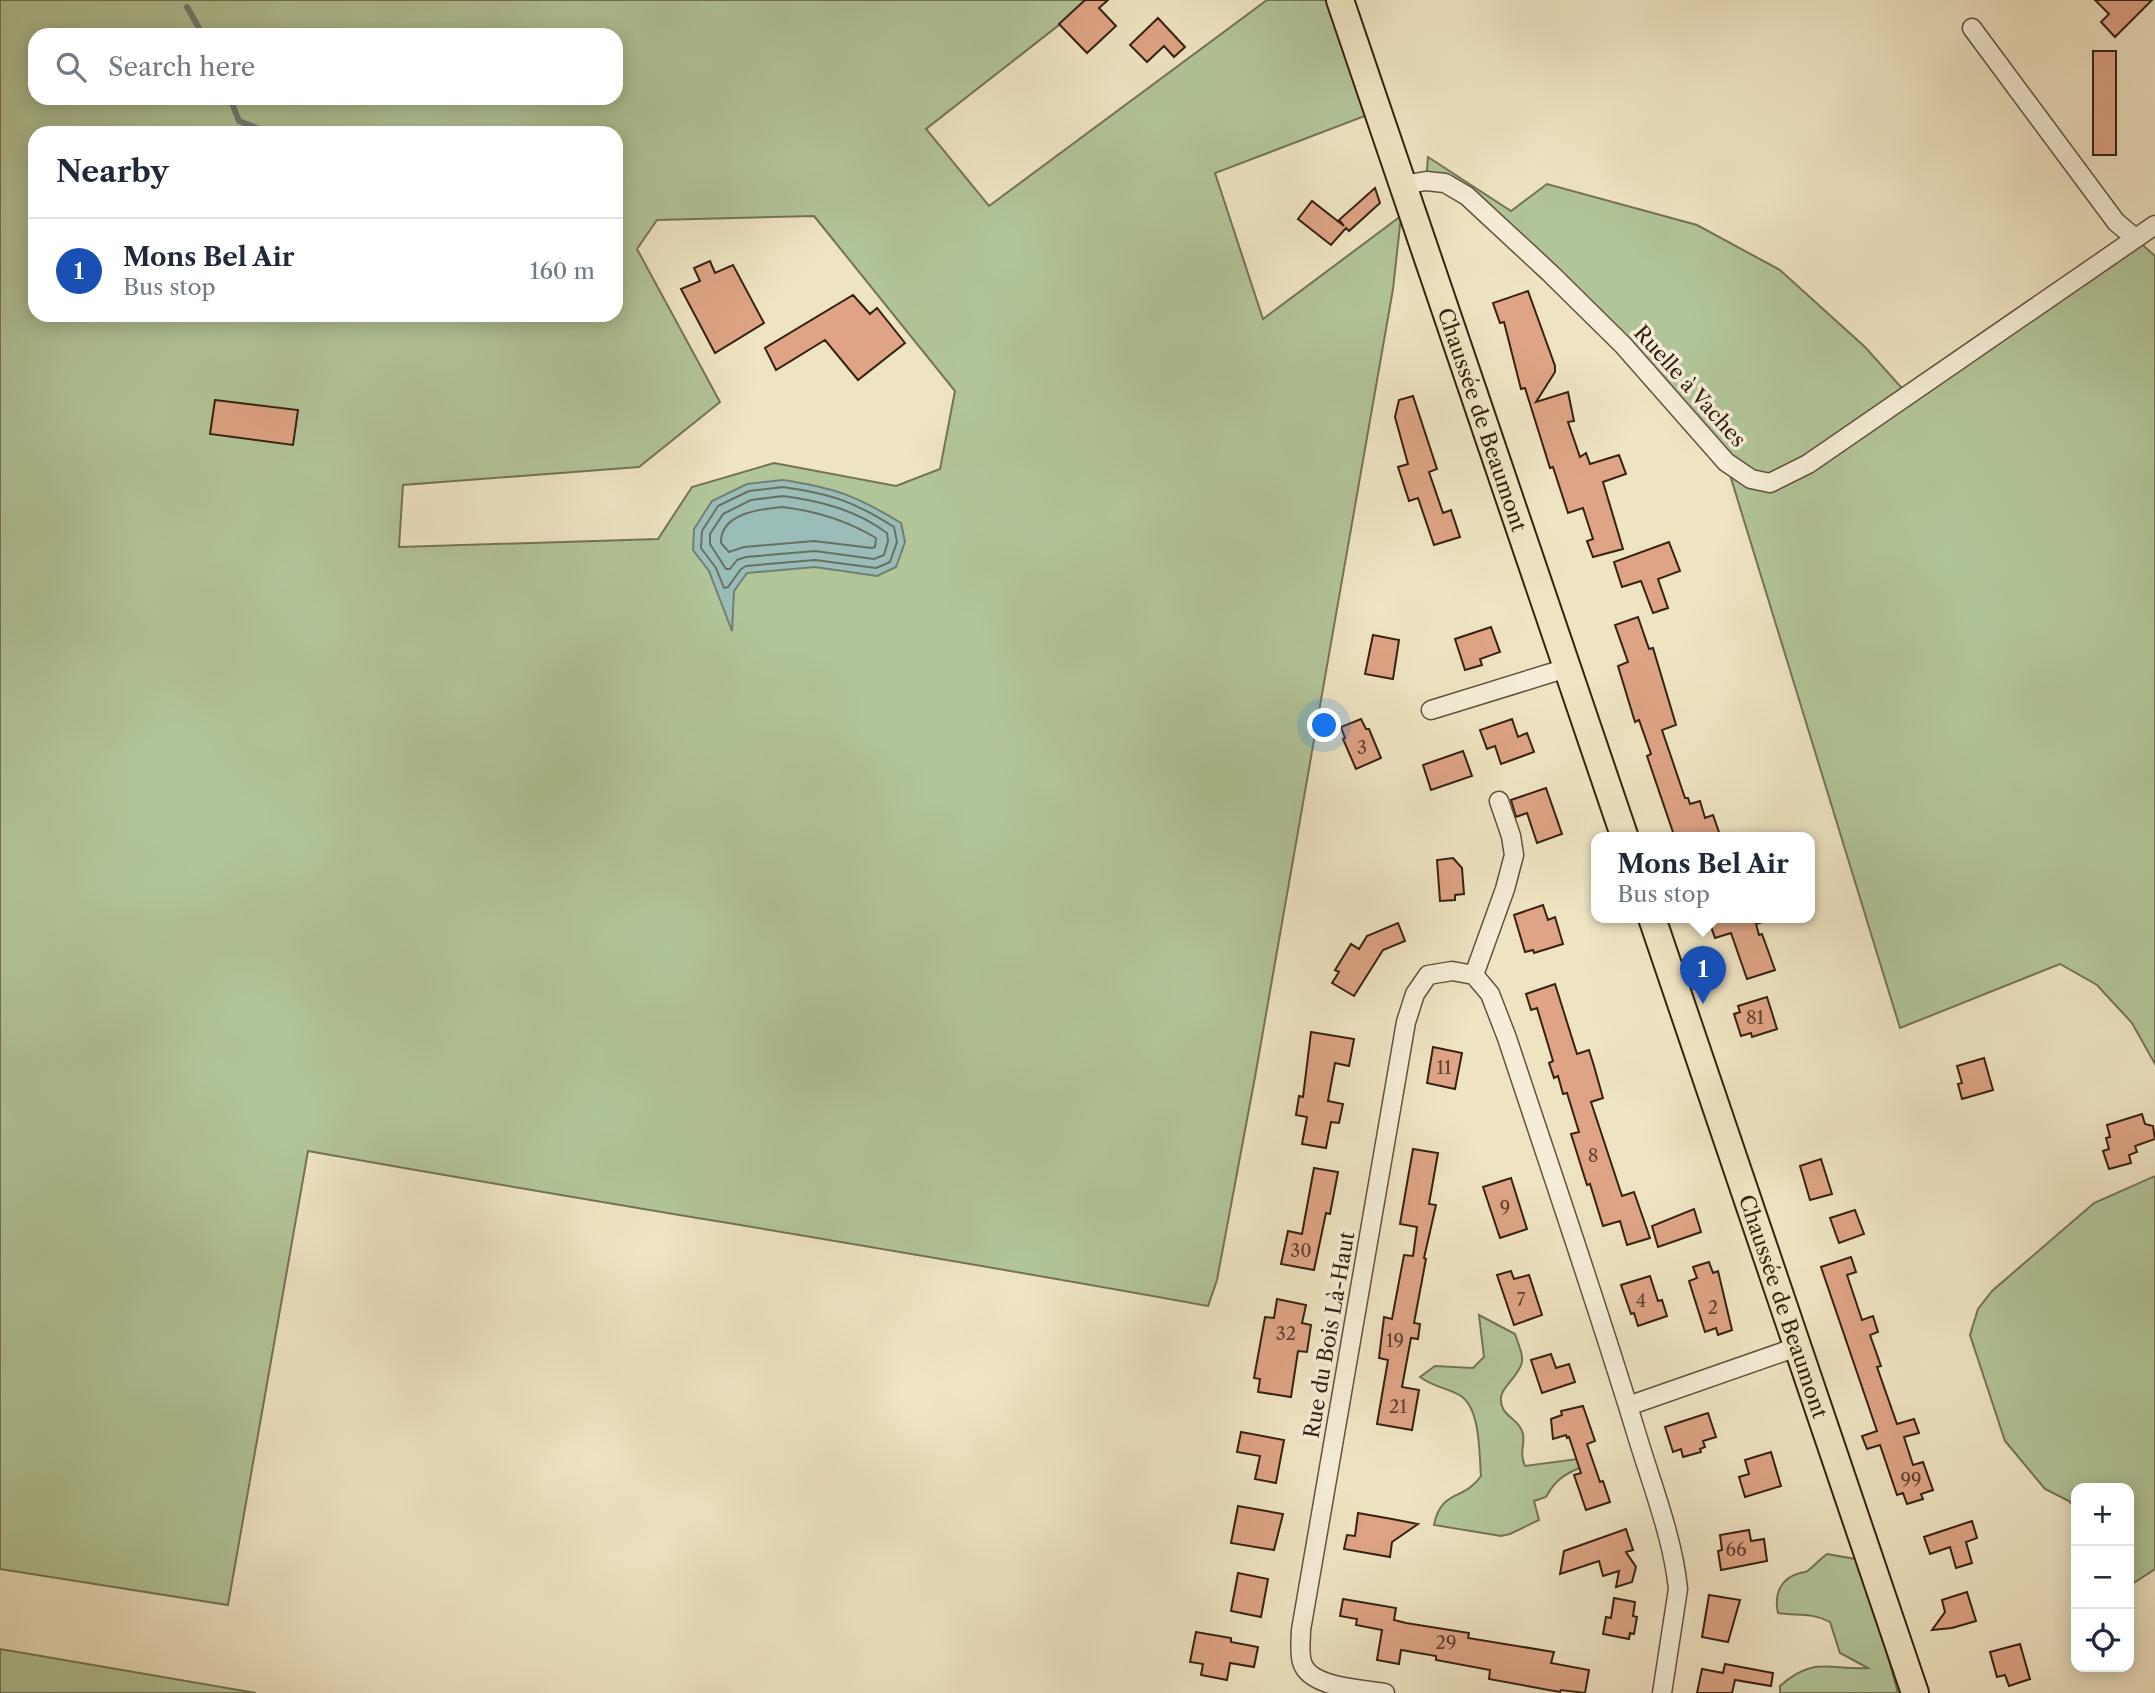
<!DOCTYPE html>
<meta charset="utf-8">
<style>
body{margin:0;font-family:"Libre Caslon Text",serif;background:#f2f2f3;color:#1f2937}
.controls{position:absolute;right:21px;bottom:21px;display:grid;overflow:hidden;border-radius:14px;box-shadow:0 4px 18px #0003}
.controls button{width:63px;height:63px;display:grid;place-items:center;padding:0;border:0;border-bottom:2px solid #e0e1e3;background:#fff;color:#1f2937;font:35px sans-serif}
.you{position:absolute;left:1325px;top:726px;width:24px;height:24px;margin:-18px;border:5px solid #fff;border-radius:50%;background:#1a73e8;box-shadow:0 0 0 10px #1a73e833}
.badge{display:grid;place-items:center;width:46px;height:46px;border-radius:50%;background:#b45309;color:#fff;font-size:23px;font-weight:700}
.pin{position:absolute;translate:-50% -58px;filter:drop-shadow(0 2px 4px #0008)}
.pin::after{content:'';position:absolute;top:37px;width:24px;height:21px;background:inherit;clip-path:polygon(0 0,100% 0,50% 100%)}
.popup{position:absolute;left:1591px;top:832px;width:224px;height:91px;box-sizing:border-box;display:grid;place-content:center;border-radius:14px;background:#fff;filter:drop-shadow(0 2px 5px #0005);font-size:23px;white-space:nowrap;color:#747a83}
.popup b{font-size:26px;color:#1f2937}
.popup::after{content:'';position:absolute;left:50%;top:100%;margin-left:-14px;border:14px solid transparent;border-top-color:#fff}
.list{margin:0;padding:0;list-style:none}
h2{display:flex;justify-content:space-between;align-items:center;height:91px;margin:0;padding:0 28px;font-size:30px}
h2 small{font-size:23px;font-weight:400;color:#747a83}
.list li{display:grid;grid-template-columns:46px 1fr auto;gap:21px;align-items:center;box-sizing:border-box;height:105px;padding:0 28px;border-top:2px solid #e0e1e3}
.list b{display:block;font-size:26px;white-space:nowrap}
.list p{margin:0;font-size:23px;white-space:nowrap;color:#747a83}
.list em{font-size:23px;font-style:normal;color:#747a83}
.icon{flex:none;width:38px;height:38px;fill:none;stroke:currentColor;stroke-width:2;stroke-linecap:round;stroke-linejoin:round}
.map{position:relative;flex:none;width:2155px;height:1693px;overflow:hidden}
.search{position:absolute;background:#fff;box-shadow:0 4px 18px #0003;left:28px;top:28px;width:595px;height:77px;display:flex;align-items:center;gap:18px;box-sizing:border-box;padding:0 24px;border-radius:21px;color:#747a83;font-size:26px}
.panel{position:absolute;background:#fff;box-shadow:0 4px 18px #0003;left:28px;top:126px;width:595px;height:196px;border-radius:21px}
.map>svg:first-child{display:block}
.green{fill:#b2c598;stroke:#747355;stroke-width:2;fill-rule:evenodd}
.water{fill:#9abeb7;stroke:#727f75;stroke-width:2}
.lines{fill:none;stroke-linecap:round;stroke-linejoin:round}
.shore{stroke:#687064;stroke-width:2}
.stream{stroke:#727f75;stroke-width:6}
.building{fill:#dea485;stroke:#362112;stroke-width:2}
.street-casing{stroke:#64523e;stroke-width:21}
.primary-casing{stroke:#362112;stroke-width:30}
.street{stroke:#f5edd7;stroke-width:18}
.primary{stroke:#efe4c2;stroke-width:26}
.labels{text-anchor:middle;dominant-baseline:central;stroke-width:7;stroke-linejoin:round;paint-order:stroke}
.number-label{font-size:18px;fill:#60422f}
.street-label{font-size:21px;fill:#362112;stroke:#f5edd7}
</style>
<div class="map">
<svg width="2155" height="1693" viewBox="0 0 2155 1693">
<rect width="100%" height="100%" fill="#efe4c2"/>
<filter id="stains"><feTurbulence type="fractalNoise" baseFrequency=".00286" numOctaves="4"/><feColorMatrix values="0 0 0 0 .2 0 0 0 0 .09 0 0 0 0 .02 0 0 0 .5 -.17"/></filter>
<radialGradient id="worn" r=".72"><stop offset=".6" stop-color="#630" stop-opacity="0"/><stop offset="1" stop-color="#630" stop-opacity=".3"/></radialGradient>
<path class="green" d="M0 0H1091L926 129 989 206 1267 0H1340L1378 111 1215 173 1263 319 1401 216 1393 289 1255 1077 1217 1280 1208 1306C909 1251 608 1205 308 1151L228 1605 0 1569ZM35 35H616V98H35ZM35 133H616V315H35ZM814 216 955 391 940 469 896 486 774 463 692 487 658 539 399 547 403 485 639 467 720 402 637 249 657 220Z
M1428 157 1511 211 1547 184 1697 225 1780 270 1865 347 1908 395 2135 238 2155 256V1064L2132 1023 2097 985 2060 964 1900 1028 1726 462 1467 196 1426 181Z
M2155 1176V1569L2129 1586V1488H2076V1509L2069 1501 2045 1489 2005 1441 1970 1335 1978 1309 1992 1291 2094 1203Z
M1479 1315 1515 1334C1524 1360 1527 1362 1509 1383 1505 1388 1502 1391 1501 1397 1499 1417 1519 1417 1523 1434 1525 1446 1519 1452 1525 1466L1585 1458 1586 1465C1567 1473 1556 1478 1546 1497L1534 1501 1539 1520 1510 1534 1501 1536 1434 1525C1441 1489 1464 1501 1481 1476 1479 1454 1481 1410 1461 1396 1449 1388 1435 1388 1420 1377L1435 1366 1473 1368 1484 1357Z
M1827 1554 1861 1560 1898 1693H1780V1686C1813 1656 1829 1670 1868 1668L1840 1653 1830 1622C1812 1612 1796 1616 1778 1613 1774 1595 1780 1578 1800 1573 1806 1571 1805 1574 1810 1569 1816 1564 1820 1559 1827 1554Z
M0 1649 256 1693H0Z"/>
<path class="water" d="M783 480C835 488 857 496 901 523L905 542 896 567 877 576 815 567 747 573 734 591 732 631 709 571 693 550 694 529 712 501 747 484Z"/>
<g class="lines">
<path class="shore" d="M783 487C831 494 853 501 894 527L897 542 890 562 876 568 815 560 746 566 741 569 728 587 724 588 716 568 701 548 702 531 718 506 749 491Z
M783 496C821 501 856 510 887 533L888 541 884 555 874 559 815 551 746 557 737 560 730 569H726L710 544V534L723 514 751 500Z
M782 507C817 511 846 520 876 538L875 547 872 548 814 541 744 547 729 552 721 543C720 513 761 509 782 507Z"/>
<path class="stream" d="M187 7 203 35
M230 98 239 121 269 133"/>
</g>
<path class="building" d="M1085 0H1108L1099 8 1116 26 1087 53 1059 24Z
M2095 0H2152L2115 37 2101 22 2109 14Z
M1158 18 1185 47 1174 57 1164 46 1147 62 1130 45Z
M2093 51H2116V155H2093Z
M1375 188 1380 203 1349 231 1346 228 1331 245 1298 219 1312 201 1344 226 1339 220Z
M710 261 715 273 733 265 764 323 715 353 681 289 700 281 694 268Z
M1528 291 1555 366V372L1536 402 1568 392 1574 421 1568 422 1580 457 1586 453 1590 464 1619 455 1626 474 1603 482 1623 549 1593 557 1587 541 1593 539 1583 508 1568 513 1553 467 1550 468 1525 388 1521 389 1504 322 1500 323 1493 303Z
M853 295 870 314 877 308 905 343 858 380 825 340 776 370 765 348Z
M1413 396 1437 469 1429 472 1443 513 1451 510 1460 537 1434 545 1418 498 1409 501 1398 467 1408 464 1395 417 1399 400Z
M215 400 298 410 293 445 210 434Z
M1669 542 1680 571 1658 579 1668 608 1653 613 1641 581 1622 587 1614 562Z
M1638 617 1649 649 1653 648 1676 725 1662 730 1685 798H1688L1690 804 1700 801 1705 818 1713 815 1721 838H1675L1647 756 1651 754 1639 720 1635 722 1618 666 1628 662 1615 625Z
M1491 627 1500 652 1480 659 1482 665 1465 670 1455 639Z
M1373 635 1399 640 1393 679 1365 674Z
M1361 719 1366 729H1369L1381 758 1356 769 1343 739 1345 738 1341 727Z
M1512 719 1518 737 1527 733 1534 752 1501 764 1495 746 1487 749 1480 730Z
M1463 751 1472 776 1431 790 1423 765Z
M1546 788 1562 834 1537 843 1527 813 1516 817 1511 800Z
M1453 858 1462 868 1464 894 1455 895V900L1440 901 1437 860Z
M1543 905 1548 920 1555 917 1563 944 1534 953 1533 950 1525 952 1514 915Z
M1708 918H1766V921L1756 924 1759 935 1762 934 1775 970 1747 979 1731 933 1715 938Z
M1398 923 1405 941 1383 950 1354 996 1332 983 1339 972 1335 970 1351 944 1359 949 1367 936Z
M1555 984 1577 1054 1589 1050 1594 1066 1603 1098 1591 1102 1622 1196 1634 1192 1650 1238 1627 1245 1620 1221 1603 1226 1590 1184 1587 1185 1571 1134 1579 1132 1567 1093 1563 1094 1558 1076 1554 1078 1549 1063 1553 1061 1537 1008 1531 1010 1526 994Z
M1767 997 1777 1029 1752 1037 1751 1033 1741 1036 1734 1014 1740 1012 1738 1006Z
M1311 1032 1354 1039 1349 1066 1335 1063 1328 1101 1343 1104 1339 1123 1331 1122 1326 1148 1302 1144 1307 1117 1296 1115 1299 1096 1303 1097Z
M1433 1047 1462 1053 1455 1089 1427 1083Z
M1984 1058 1993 1090 1962 1099 1958 1084 1962 1083 1957 1066Z
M2142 1114 2145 1124 2153 1126 2155 1139 2135 1146 2137 1152 2129 1155 2131 1163 2109 1169 2103 1151 2109 1149 2106 1138 2110 1137 2107 1125Z
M1413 1149 1438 1153 1429 1204 1436 1205 1424 1258 1426 1259 1414 1323 1420 1324 1418 1339 1411 1338 1402 1387 1419 1390 1412 1430 1377 1424 1388 1360 1379 1358 1384 1317 1392 1319 1404 1255 1413 1256 1417 1227 1400 1224Z
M1821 1159 1832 1194 1810 1200 1800 1166Z
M1314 1168 1338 1172 1330 1214 1326 1213 1314 1270 1281 1264 1288 1231 1302 1234Z
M1511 1178 1527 1229 1500 1238 1483 1187Z
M1694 1209 1701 1232 1658 1247 1652 1226Z
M1855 1210 1864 1234 1839 1243 1830 1218Z
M1851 1257 1856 1272 1847 1275 1862 1320 1873 1316 1878 1332 1870 1335 1881 1366 1877 1367 1897 1424 1914 1419 1919 1433 1904 1437 1913 1465 1923 1462 1933 1490 1921 1494 1923 1499 1907 1504 1903 1493 1897 1495 1880 1445 1867 1449 1862 1436 1877 1431 1821 1267Z
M1709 1262 1713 1273 1718 1271 1732 1330 1718 1335 1716 1328 1705 1332 1689 1281 1697 1278 1693 1267Z
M1511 1271 1514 1279 1529 1275 1542 1315 1514 1325 1497 1275Z
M1650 1276 1658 1301 1662 1300 1667 1316 1638 1326 1634 1313 1631 1314 1621 1285Z
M1277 1299 1306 1305 1302 1323 1311 1325 1307 1352 1298 1351 1291 1397 1258 1392 1260 1379 1254 1378 1265 1317 1274 1318Z
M1551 1354 1556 1368 1569 1364 1575 1382 1542 1393 1531 1360Z
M1583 1406 1595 1441 1587 1444 1600 1482 1603 1481 1610 1502 1586 1510 1574 1475 1581 1473 1569 1437 1567 1438 1566 1435 1553 1439 1551 1419 1562 1415 1561 1411Z
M1708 1413 1716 1437 1703 1441 1705 1447 1700 1449 1701 1452 1683 1457 1681 1449 1673 1452 1665 1427Z
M1241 1432 1284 1440 1276 1483 1255 1479 1260 1456 1237 1452Z
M1771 1452 1781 1486 1745 1497 1739 1477 1749 1474 1745 1460Z
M1238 1506 1283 1514 1274 1550 1231 1543Z
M1358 1513 1392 1519 1418 1524 1392 1542 1390 1557 1344 1549 1347 1535 1355 1536Z
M1972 1521 1977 1538 1966 1542 1972 1563 1956 1568 1950 1547 1930 1554 1924 1537Z
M1626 1529 1633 1550 1626 1552 1636 1567 1632 1582 1616 1587 1619 1571 1603 1576 1599 1561 1560 1574 1564 1551Z
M1749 1530 1751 1541 1764 1539 1767 1561 1721 1570 1718 1551 1722 1550 1720 1535Z
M1238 1573 1268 1579 1261 1617 1231 1611Z
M1967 1592 1976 1621 1952 1628 1932 1630 1945 1612 1942 1600Z
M1709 1595 1740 1600 1728 1642 1702 1637Z
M1614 1598 1635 1602 1633 1616 1637 1617 1634 1634 1630 1633 1629 1639 1603 1634 1606 1617 1611 1618Z
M1343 1599 1396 1608 1394 1620 1406 1623 1469 1633 1468 1638 1554 1652 1551 1663 1589 1670 1585 1693 1561 1690 1560 1692 1489 1679 1490 1670 1436 1660V1656L1401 1650 1399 1664 1377 1660 1382 1630 1356 1625 1357 1619 1340 1616Z
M1196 1632 1231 1638V1642L1258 1647 1254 1667 1230 1663 1227 1680 1201 1675 1203 1664 1190 1662Z
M2020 1644 2030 1679 2009 1686 2005 1675 1997 1677 1990 1652Z
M1725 1664 1773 1673 1771 1686 1735 1680 1732 1693H1697L1702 1669 1723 1673Z"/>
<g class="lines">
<g class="street-casing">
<path id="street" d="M1972 28 2116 222 2135 238
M1403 185 1426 181 1445 183 1467 196 1550 273 1623 345 1726 462 1751 479 1770 483 1808 464 2155 225
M1431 710 1567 668
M1474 975 1505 889 1514 855 1511 836 1499 801
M1628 1406 1797 1347
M1385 1693C1362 1689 1309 1688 1302 1662 1299 1652 1301 1640 1301 1630L1406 1022 1415 994 1428 975 1452 971 1474 975 1490 994 1507 1038C1550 1168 1595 1298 1635 1429 1650 1480 1673 1537 1678 1589L1662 1693"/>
</g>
<g class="primary-casing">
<g id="primary">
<path id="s1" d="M1340 0 1625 838"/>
<path id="s2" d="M1652 918 1915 1693"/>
</g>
</g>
<use href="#street" class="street"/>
<use href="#primary" class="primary"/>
</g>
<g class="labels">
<g class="number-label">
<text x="1362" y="748">3</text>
<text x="1755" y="1018">81</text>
<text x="1444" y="1068">11</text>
<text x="1593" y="1156">8</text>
<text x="1505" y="1208">9</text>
<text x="1301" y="1251">30</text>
<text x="1521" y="1300">7</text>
<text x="1641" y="1301">4</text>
<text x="1713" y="1308">2</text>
<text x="1286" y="1334">32</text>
<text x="1395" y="1341">19</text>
<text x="1398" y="1407">21</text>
<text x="1911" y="1480">99</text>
<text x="1736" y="1550">66</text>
<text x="1446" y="1643">29</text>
</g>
<g class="street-label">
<text transform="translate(1690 386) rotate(48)">Ruelle à Vaches</text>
<text stroke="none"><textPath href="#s1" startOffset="443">Chaussée de Beaumont</textPath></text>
<text stroke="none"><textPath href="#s2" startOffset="410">Chaussée de Beaumont</textPath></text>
<text transform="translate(1329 1335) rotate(-80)">Rue du Bois Là-Haut</text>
</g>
</g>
<rect width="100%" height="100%" filter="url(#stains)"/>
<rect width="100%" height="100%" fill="url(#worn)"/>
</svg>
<div class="controls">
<button>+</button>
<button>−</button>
<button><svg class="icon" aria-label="locate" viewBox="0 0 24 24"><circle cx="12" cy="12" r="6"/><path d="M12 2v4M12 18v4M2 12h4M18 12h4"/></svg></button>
</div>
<div class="you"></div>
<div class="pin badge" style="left:1703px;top:1004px;background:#1a4fb4">1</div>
<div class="popup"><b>Mons Bel Air</b>Bus stop</div>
<div class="search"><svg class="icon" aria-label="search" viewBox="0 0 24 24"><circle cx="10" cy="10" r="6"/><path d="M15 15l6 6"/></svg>Search here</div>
<section class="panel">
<h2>Nearby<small></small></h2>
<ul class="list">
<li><span class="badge" style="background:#1a4fb4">1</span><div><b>Mons Bel Air</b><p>Bus stop</p></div><em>160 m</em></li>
</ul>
</section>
</div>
